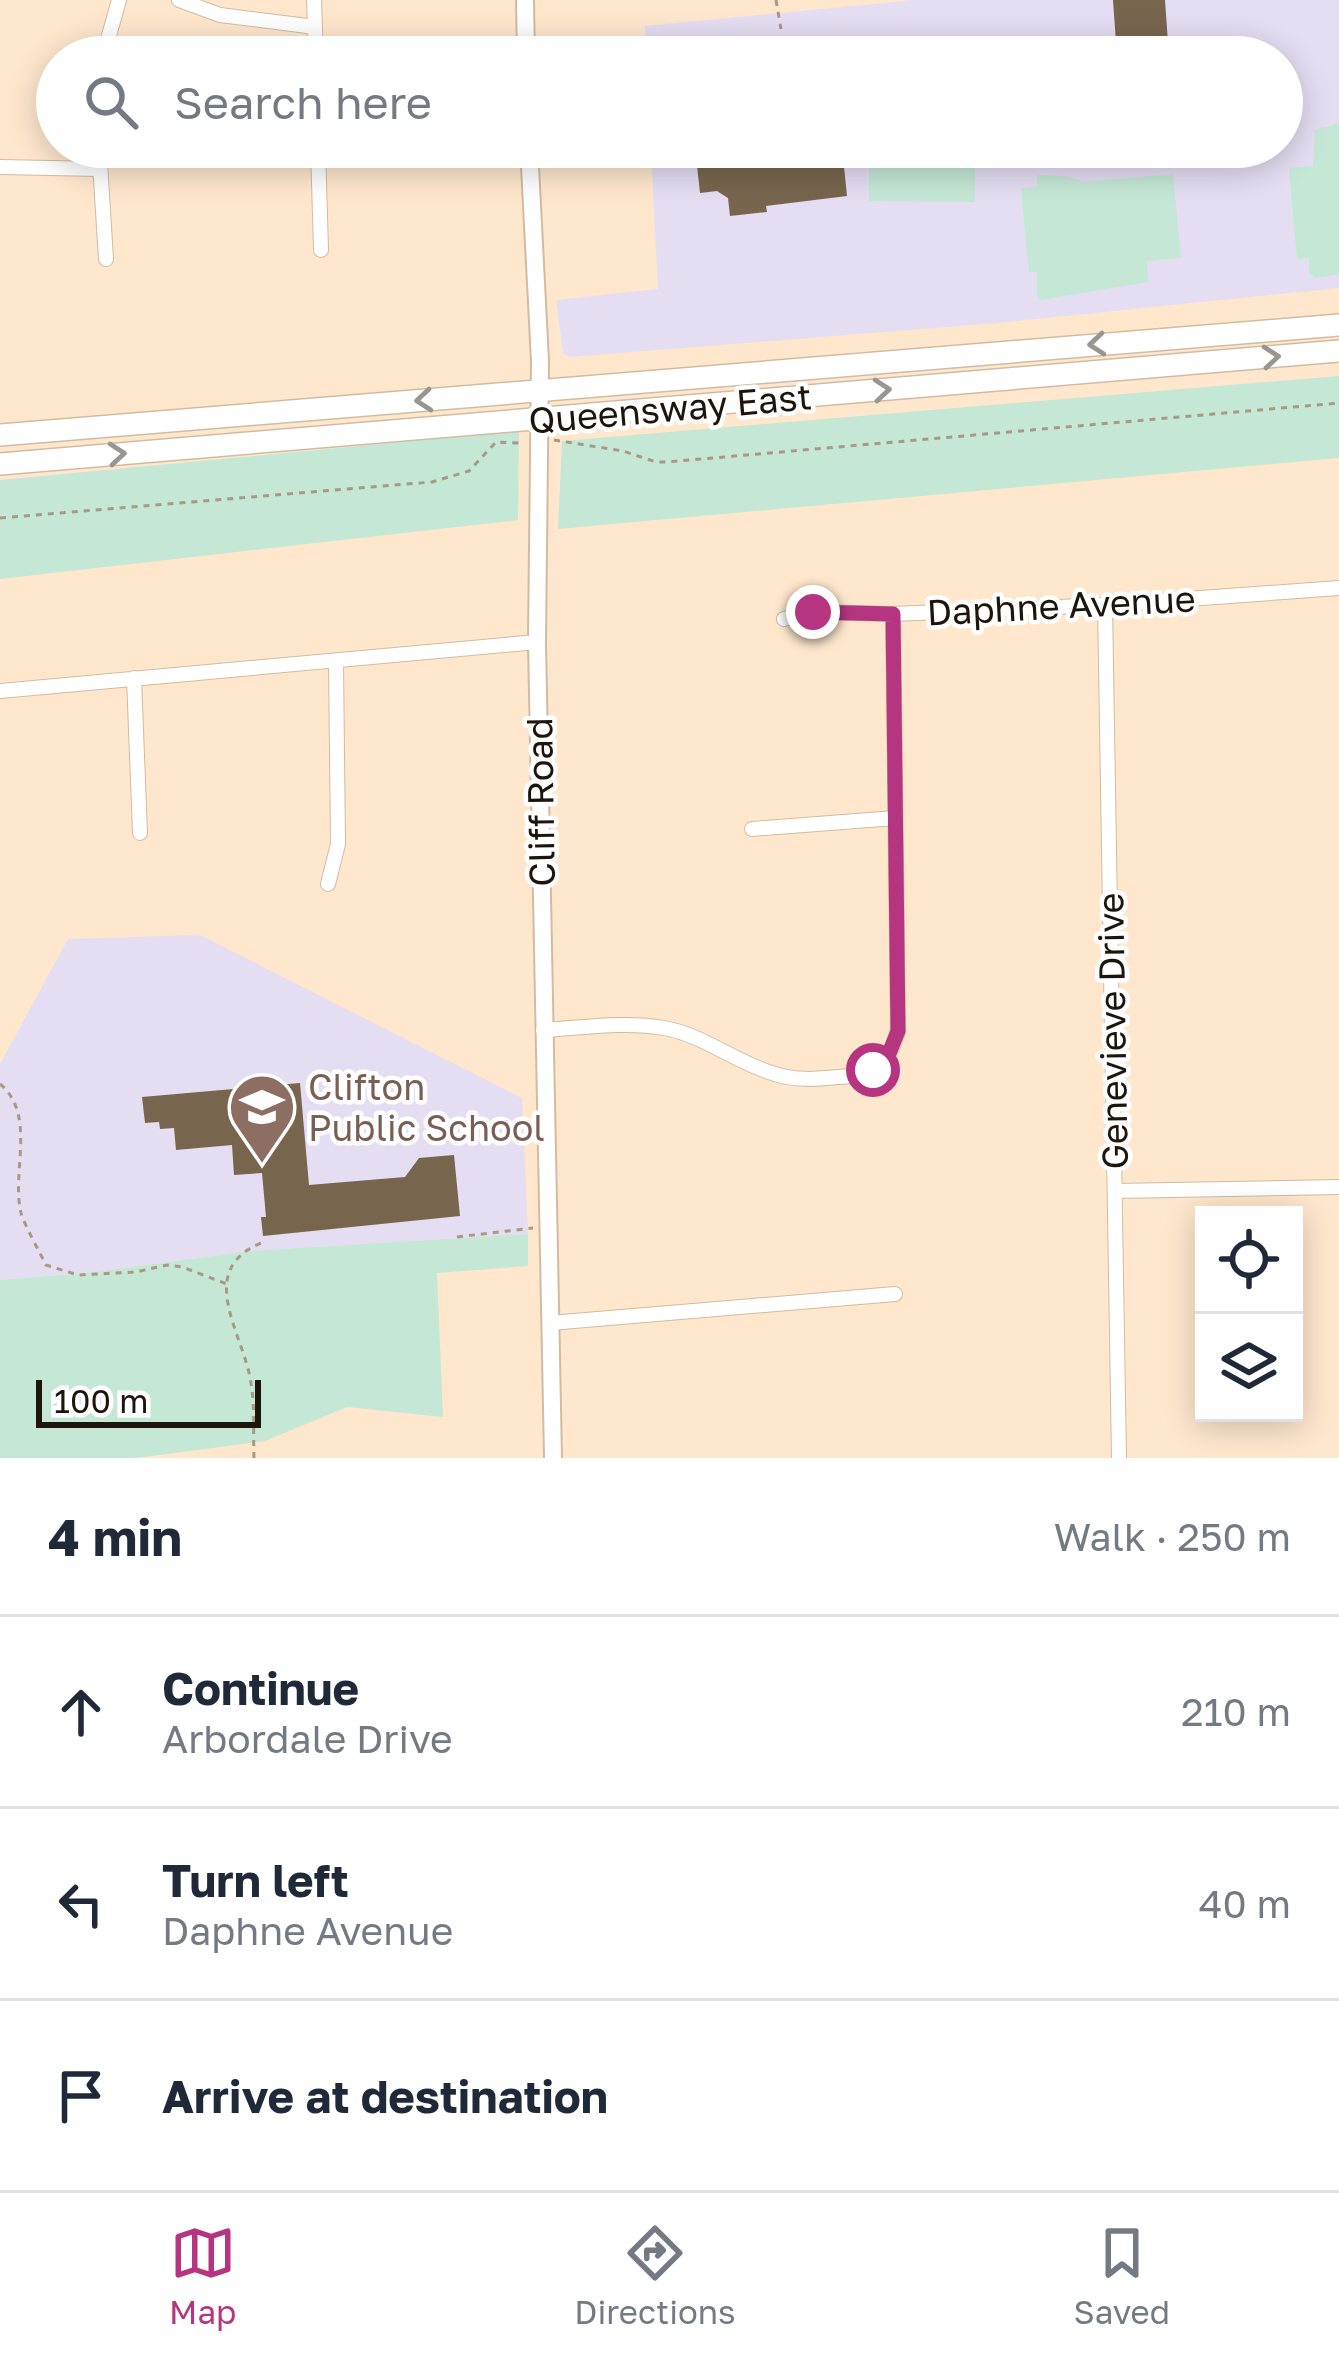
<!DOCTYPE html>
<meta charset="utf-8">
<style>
body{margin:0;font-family:"Golos Text",sans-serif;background:#f2f2f3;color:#1f2937}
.controls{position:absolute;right:36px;bottom:36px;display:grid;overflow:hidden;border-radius:0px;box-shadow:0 6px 30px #0003}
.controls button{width:108px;height:108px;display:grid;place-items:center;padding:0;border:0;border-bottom:3px solid #e0e1e3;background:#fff;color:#1f2937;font:60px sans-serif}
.scale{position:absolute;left:36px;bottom:30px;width:225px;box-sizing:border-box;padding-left:12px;border:6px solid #1d150c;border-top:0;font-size:33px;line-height:42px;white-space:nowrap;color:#1d150c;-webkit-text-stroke:9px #fff;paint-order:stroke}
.stop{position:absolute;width:36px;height:36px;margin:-27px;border:9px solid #b53580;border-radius:50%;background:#fff}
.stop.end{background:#b53580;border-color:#fff;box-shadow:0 3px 12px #0008}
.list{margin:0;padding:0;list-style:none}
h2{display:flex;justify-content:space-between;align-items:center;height:156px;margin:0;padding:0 48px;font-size:51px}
h2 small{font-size:39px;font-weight:400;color:#747a83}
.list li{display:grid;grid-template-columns:78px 1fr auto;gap:36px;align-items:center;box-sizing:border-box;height:192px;padding:0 48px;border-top:3px solid #e0e1e3}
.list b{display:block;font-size:45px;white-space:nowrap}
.list p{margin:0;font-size:39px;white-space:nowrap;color:#747a83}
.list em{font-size:39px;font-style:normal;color:#747a83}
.icon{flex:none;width:66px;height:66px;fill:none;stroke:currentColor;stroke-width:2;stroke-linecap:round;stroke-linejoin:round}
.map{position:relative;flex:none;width:1339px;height:1458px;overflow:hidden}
.search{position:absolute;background:#fff;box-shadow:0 6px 30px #0003;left:36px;right:36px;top:36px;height:132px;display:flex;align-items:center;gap:30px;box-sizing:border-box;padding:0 42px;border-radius:66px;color:#747a83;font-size:45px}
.sheet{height:732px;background:#fff}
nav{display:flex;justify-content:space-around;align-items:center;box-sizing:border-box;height:168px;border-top:3px solid #e0e1e3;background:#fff;font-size:33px;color:#747a83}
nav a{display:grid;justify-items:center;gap:6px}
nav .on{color:#b53580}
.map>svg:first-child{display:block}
.education{fill:#e5ddf2}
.green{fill:#c5e7d6}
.building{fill:#78654e}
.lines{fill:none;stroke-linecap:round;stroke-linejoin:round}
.minor-casing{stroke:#d1bca2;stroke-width:16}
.tertiary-casing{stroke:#d1bca2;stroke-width:20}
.secondary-casing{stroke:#d1bca2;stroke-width:24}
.path{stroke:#a99884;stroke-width:3;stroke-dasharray:6 6;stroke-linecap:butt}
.minor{stroke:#fff;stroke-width:14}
.tertiary{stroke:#fff;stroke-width:16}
.secondary{stroke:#fff;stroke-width:21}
.oneway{stroke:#999692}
.route{stroke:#b53580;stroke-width:15}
.labels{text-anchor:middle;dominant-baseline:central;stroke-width:9;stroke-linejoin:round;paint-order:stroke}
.street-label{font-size:36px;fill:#1d150c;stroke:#fff}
.education-label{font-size:36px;fill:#785e54;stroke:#fff;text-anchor:start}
</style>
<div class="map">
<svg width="1339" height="1458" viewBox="0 0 1339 1458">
<rect width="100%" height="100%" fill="#fee7cd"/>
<path class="education" d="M914 0H1339V288L997 323 569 357 563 353 556 300 658 289 651 147H1282V57H646L645 26Z
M200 935 522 1098 528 1234 250 1251 87 1273 0 1280V1064L68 939Z"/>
<path class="green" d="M870 39 977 40 976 57H870Z
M1339 123V274L1315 278 1309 273V258L1297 259 1289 168 1313 166 1315 130Z
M869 147H975V202L869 201Z
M1173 174 1181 258 1147 261 1148 282 1041 300 1037 296V272H1029L1021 188 1037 186V175L1066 176 1084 182Z
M1339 376V458L558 529 562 441Z
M519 431 518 520 0 579V480Z
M528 1234V1266L437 1273 443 1417 347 1407 265 1441 136 1458H0V1280L87 1273 250 1251Z"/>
<path class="building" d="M1113 0H1165L1169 57H1117Z
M740 44 742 57H685L684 51Z
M695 147H784L785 151 842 147 847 196 766 206 767 212 730 216 728 198 717 191 700 193Z
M300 1083 309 1185 405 1177 419 1158 454 1155 460 1216 263 1236 261 1217H266L262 1173 234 1175 232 1145 176 1150 174 1128 160 1129 159 1122 145 1123 142 1097Z"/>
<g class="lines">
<g class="minor-casing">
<path id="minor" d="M179 0 220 15 315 27
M314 0 316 57
M103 57 119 0
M99 147 106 259
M318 147 321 250
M0 167 100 169
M1105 605 1119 1458
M784 619 813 612 893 614 1105 605 1339 588
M134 678 140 833
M0 691 537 642
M752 829 895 818
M328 884 338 844 336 661
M543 1030C582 1028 625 1021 664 1028 704 1035 736 1063 775 1074 796 1081 817 1079 839 1077 875 1075 889 1064 898 1031L893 614
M1115 1191 1339 1187
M550 1323 895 1294"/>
</g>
<g class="tertiary-casing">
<path id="tertiary" d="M525 0 526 57
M529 147 540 361 537 642 553 1458"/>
</g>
<g class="secondary-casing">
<path id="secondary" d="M0 435 1339 325
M0 464 1339 351"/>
</g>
<path class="path" d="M776 0 781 29
M554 440 623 451 656 462H667L1339 403
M0 518 432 482 469 471 496 442 521 443
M0 1084C37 1115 11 1172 21 1213 23 1222 41 1255 46 1265L78 1275 136 1272 167 1265 182 1267 227 1284
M457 1237 533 1228
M254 1458C253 1433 255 1407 251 1383 244 1334 194 1271 261 1243"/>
<use href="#minor" class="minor"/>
<use href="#tertiary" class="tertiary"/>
<use href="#secondary" class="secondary"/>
</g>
<defs><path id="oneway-chevron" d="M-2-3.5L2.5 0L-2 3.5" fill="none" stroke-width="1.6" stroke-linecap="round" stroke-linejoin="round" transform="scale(3)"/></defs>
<g class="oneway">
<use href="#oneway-chevron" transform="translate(1097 344) rotate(175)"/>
<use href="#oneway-chevron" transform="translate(1271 357) rotate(-5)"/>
<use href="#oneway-chevron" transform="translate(882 390) rotate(-5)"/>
<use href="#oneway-chevron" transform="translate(424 400) rotate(175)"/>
<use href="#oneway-chevron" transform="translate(117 454) rotate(-5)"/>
</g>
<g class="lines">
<path class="route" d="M813 612 893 614 898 1031 886 1061 873 1070"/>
</g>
<defs>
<g id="school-pin" transform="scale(3.45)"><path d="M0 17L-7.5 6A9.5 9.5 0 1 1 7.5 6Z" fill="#8d6e63" stroke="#fff"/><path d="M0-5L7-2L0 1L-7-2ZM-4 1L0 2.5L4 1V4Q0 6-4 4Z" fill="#fff"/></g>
</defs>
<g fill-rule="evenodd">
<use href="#school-pin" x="262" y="1107"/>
</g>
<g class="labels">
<g class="street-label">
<text transform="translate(670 408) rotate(-5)">Queensway East</text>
<text transform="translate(1061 605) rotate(-3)">Daphne Avenue</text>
<text transform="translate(540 802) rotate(-91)">Cliff Road</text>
<text transform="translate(1112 1031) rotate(-91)">Genevieve Drive</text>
</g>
<g class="education-label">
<text x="308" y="1086">Clifton<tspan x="308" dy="41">Public School</tspan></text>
</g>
</g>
</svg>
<div class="controls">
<button><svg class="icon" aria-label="locate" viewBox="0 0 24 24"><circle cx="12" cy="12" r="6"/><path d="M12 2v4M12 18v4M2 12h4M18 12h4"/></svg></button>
<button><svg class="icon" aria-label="layers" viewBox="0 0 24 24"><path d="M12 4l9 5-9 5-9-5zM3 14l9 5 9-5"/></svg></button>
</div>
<div class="scale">100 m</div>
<div class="stop" style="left:873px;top:1070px"></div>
<div class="stop end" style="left:813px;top:612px"></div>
<div class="search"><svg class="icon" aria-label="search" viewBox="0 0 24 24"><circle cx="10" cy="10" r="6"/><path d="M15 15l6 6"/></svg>Search here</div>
</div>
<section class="sheet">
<h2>4 min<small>Walk · 250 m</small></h2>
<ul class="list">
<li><svg class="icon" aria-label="ahead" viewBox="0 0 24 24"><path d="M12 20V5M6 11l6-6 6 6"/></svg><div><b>Continue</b><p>Arbordale Drive</p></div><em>210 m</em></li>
<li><svg class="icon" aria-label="left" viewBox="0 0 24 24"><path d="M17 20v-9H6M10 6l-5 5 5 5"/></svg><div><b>Turn left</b><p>Daphne Avenue</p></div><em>40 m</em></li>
<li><svg class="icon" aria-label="arrive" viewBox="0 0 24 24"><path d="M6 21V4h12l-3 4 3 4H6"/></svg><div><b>Arrive at destination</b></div></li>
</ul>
</section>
<nav>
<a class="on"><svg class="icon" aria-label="map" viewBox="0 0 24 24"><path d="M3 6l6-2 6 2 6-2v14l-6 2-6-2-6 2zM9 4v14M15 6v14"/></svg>Map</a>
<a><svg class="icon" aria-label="directions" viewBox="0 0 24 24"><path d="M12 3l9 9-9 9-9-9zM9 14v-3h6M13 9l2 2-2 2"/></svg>Directions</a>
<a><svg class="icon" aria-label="saved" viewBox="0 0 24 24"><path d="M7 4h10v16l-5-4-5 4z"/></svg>Saved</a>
</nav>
